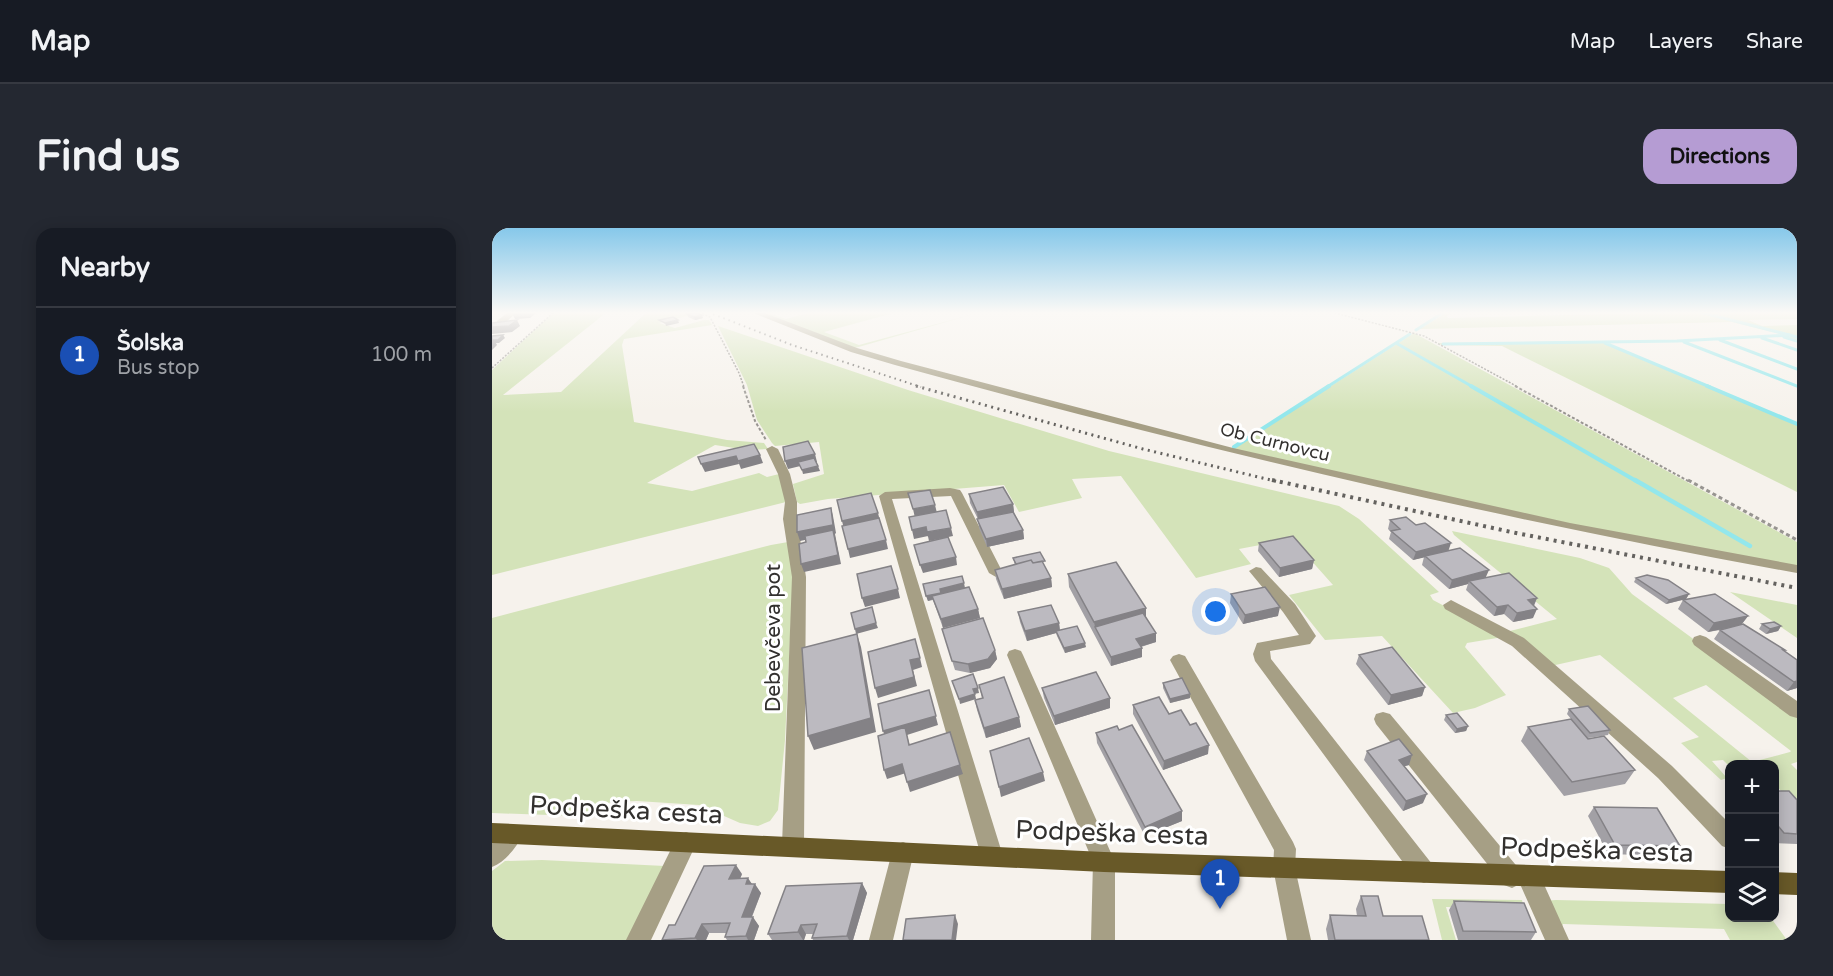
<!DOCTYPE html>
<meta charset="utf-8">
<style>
body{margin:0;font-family:"Varela Round",sans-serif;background:#242831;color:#f1f3f6}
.controls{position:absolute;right:18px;bottom:18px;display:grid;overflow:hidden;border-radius:12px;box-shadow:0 3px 15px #0003}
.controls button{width:54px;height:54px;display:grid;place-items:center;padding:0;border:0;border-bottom:2px solid #363941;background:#171b24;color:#f1f3f6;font:30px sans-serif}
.you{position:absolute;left:724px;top:384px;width:21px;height:21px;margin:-15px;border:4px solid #fff;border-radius:50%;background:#1a73e8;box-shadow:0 0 0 9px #1a73e833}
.badge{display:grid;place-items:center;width:39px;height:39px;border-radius:50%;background:#b59cd3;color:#fff;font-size:20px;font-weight:700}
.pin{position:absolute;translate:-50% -50px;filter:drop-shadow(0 2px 3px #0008)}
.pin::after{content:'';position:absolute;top:32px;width:21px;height:18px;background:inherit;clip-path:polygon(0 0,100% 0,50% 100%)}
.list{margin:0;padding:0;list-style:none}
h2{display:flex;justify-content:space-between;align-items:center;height:78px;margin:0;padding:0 24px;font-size:26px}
h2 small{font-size:20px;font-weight:400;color:#9ea1a6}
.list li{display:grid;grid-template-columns:39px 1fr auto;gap:18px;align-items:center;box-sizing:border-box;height:96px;padding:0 24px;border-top:2px solid #363941}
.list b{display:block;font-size:22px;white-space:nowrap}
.list p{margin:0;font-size:20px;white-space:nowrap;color:#9ea1a6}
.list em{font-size:20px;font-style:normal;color:#9ea1a6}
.icon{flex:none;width:33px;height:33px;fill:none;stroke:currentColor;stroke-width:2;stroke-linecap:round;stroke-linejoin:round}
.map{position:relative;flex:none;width:1305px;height:712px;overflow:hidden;border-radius:18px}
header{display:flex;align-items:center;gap:36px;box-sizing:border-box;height:84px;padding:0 30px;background:#171b24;border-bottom:2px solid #363941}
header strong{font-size:28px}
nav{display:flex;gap:33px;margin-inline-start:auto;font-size:21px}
.intro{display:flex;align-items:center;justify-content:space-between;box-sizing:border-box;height:144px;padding:0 36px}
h1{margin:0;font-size:42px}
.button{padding:15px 27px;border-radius:18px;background:#b59cd3;color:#111;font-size:21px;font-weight:700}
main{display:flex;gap:36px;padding:0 36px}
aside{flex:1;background:#171b24;border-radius:18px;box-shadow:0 3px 15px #0003}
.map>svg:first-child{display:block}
.green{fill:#d4e3b9;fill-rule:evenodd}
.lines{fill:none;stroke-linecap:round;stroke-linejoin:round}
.stream-far2{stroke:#93e7ec;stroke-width:3}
.stream-far1{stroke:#93e7ec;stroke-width:4}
.stream{stroke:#93e7ec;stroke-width:4.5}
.path-far2{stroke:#989591;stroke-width:1.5;stroke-dasharray:2 1.5;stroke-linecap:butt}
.path-far1{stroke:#989591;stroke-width:2;stroke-dasharray:3 2;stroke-linecap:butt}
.path{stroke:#989591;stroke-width:3;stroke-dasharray:4 3;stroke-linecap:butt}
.minor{fill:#a69f85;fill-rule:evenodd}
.major{fill:#685928;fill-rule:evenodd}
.rail-far2{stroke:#64625f;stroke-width:2;stroke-dasharray:1.5 4;stroke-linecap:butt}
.rail-far1{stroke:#64625f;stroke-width:3;stroke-dasharray:2 4.5;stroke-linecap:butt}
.rail{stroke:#64625f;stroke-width:4;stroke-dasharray:3 5;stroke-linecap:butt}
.wall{fill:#a2a0a5}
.shaded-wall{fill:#848286}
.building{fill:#bcbac0;stroke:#848286;stroke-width:1.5}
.labels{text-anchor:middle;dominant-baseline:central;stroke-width:6;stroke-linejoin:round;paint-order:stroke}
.far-street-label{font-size:18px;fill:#32302e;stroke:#fff}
.street-label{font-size:21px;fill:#32302e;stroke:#fff}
.near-street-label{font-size:26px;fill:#32302e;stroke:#fff}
</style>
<header>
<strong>Map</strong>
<nav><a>Map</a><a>Layers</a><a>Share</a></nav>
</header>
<div class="intro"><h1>Find us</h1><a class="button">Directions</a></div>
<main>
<aside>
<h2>Nearby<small></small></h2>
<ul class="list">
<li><span class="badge" style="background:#1a4fb4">1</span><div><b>Šolska</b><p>Bus stop</p></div><em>100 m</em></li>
</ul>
</aside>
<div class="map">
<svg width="1305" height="712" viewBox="0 0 1305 712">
<rect width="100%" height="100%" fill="#f6f2ec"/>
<path class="green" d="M62 84H115L11 167 69 164 155 84H197L203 86 167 95 183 100 212 92H217L220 97 132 111 130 117 142 194 235 212 272 215 276 221 255 222 223 217 155 255 200 263 267 245 275 249 287 246 294 274 0 347V142Z
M267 84H274L294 91 319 84H405L332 104 367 117 489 84 363 120Z
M955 84H961L955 88 956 90 1195 84H1305V91L1256 92 1270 98 1305 97V113L1289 108 1293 107 1240 94 928 101Z
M226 98 416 162 617 223 847 278 867 291 947 364 938 367 941 372 1011 409 975 415 973 419 1014 467 983 480 961 485 890 408 833 412 797 367 841 357 800 311 747 321 759 336 704 350 629 248 580 251 590 270 527 284 512 257 336 271 308 276 305 274 301 256 332 246 327 214 283 218 280 215 265 192 255 157Z
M922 105 1305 314V338L1156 313 740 221Z
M1109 113 1305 195V264L1010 118 949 117 946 115Z
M960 303 1088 330 1117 340 1140 366 1305 487V534L1299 536 1305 542V581L1283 556 1282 536 1237 538 1231 532 1220 533 1235 550 1229 552 1189 515 1207 509 1108 427 1059 438 1018 403 1065 391 962 307ZM1214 457 1299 523 1298 524 1260 534 1181 470Z
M296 314 301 350 293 512 286 582 278 593 266 598 248 595 207 577 145 573 119 574 84 588 0 585V390L279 317Z
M1238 364 1305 377V410Z
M50 632 173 638 140 712H0V643L13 633Z
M940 671 1030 672 1032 681 954 679 964 712H950Z
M1064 672 1237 676 1238 690H1279L1295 712H1238L1232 701 1071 696 1068 705 1051 673Z"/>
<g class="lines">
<path class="stream-far2" d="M1208 84 1305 109
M924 102 952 84
M1292 109 1305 113
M1270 110 1305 122
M1228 112 1305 141
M1192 114 1305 158
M904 115 981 159
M1113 115 1218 159
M951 116 1185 113 1298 107
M835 159 918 106"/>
<path class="stream-far1" d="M979 158 1146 254
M1215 158 1305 196
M742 219 837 158"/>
<path class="stream" d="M1143 252 1258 318"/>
<path class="path-far2" d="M207 84 218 89 247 145 252 159
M839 84 932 108 1026 159
M0 140 62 84"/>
<path class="path-far1" d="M251 158 263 193 274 212
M1023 158 1198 254"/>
<path class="path" d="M1196 252 1305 312"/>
<path class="minor" d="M16 84H25L11 97H5V93Z
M259 84H270L365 120 409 133 741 220 1078 295 1305 337V345C1001 290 701 219 403 137L359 124Z
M280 218 286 221 298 246 305 274V291L314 349 312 617 309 624 301 627 293 624 290 617 300 349 291 291 293 274 286 246 274 221Z
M458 260 468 262 470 265 511 345 509 348 504 349 497 345 459 268 400 271 511 628 508 635 500 638 492 635 489 628 387 268 393 264Z
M764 339 769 340 803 376 824 408 818 416 778 423 779 431 940 636 943 644 940 652 932 655 924 652 763 433 761 426 765 415 807 407 791 384 757 343Z
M959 372 1032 410 1180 538 1238 596V621L1230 618 1166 550 1020 418 953 381 951 377Z
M1208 407 1214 409 1305 473V490L1298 488 1202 417 1200 413 1202 409Z
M523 421 529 423 531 427 623 634V712H599L601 634 515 427 517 423Z
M687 426 693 428 801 614 804 621 803 640 819 712H795L781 640 782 622 678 432 681 428Z
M891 484 898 486 1028 642 1037 638 1045 641 1077 712H1053L1028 656 1020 660 1012 657 884 496 882 491 884 486Z
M20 596 28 599 31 606C25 619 13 634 0 639V613L12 599Z
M194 604 202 607 205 614 159 712H134L186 607Z
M411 614 419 617 422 624 401 712H377L400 624 403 617Z"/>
<path class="major" d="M0 595 612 624 1238 643V665L612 644 0 615Z
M1282 644 1305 645V667L1282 666Z"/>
<path class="rail-far2" d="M216 84 300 117 429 159"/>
<path class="rail-far1" d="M424 158 651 221 787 254"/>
<path class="rail" d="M780 252 1024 305 1305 360"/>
</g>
<path class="wall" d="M195 86 211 90 203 92 196 89Z
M477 266 521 276 522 284 531 302 532 311 495 319 487 300 486 291 478 275Z
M898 292 956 322 994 350 1045 370 1042 378 1041 390 1021 394 1012 386 1002 388 974 362 976 356 957 361 930 337 932 329 921 332 897 311 899 304 896 301Z
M767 315 822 332 820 341 787 349 766 323Z
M521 330 553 337H552L559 350 560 359 512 371 504 351 503 342 523 337Z
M576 346 654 380V389L664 414 649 419 650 429 619 438 577 359Z
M1144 350 1197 366 1194 371 1174 376 1142 354Z
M431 356 473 360 486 381 488 390 451 400 441 372 436 373Z
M739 366 786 388 751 396 738 375Z
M1191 372 1256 388 1250 396 1293 422 1292 423 1305 460 1295 463 1222 411 1228 402 1216 404 1186 381Z
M526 384 567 395 568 402 594 419 573 425 565 408 564 405 535 413 528 394Z
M1270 396 1289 398 1286 403 1274 406 1267 401Z
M450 401 503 422 505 431 498 440 478 445 463 442Z
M867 427 933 459 930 468 896 477 864 436Z
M671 455 698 466V470L678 475 671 460Z
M487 457 527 489 529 499 494 510 485 482 483 472 490 470Z
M550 460 618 470V480L563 497 552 470Z
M641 477 677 486 716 526 671 542 641 486Z
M1077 481 1118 502 1116 507 1096 510 1143 542 1133 556 1072 568 1029 513 1036 499 1084 497 1075 486Z
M954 487 976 498 974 503 963 505 952 492Z
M604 505 690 593 653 608 605 515Z
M875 523 920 527 917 537 912 538 931 575 911 583 872 532Z
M1238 541V551L1234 546Z
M1282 563 1305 572V616L1283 615 1282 614Z
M1102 579 1188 618 1180 628 1116 626 1096 588Z
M250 646 248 651 260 656 269 665 260 689 267 698 262 712H235L233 709 235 705H217L214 712H170L183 697Z
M370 655 375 665 361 712H321L320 710 321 706H314L312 712H280L276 706Z
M869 668 891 688 937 712H836L834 701 838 687 865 688 864 681Z
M962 673 1044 704 1039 712H966L957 682Z"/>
<path class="shaded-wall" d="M30 84H45L38 90 23 91 20 85Z
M210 87 211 90 203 92 202 89Z
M25 92 28 98 20 104 0 106V99Z
M186 92 187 95 174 98 173 95Z
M11 107 13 110 7 115H4L5 117 0 122V112Z
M323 226 325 234 296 241 293 233Z
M268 227 271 235 249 241 246 233Z
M244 228 247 236 213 244 209 236Z
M326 238 328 243 311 246 310 242Z
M521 276 522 284 486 292 485 284Z
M443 277 445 285 423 290 421 281Z
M339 280 341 288 344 305 343 306 349 336 312 344 309 336 342 306 308 313 305 304Z
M386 285 388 293 352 301 350 293Z
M434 299 436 308 422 311 420 302Z
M459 300 461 308 437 313 435 304Z
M531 302 532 311 495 319 494 311Z
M394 312 396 321 358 330 356 321Z
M959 315 956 324 921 332 924 324Z
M464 329 465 337 431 345 428 337Z
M822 332 820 341 787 349 788 340Z
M997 342 993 351 977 353 976 356 957 361 960 352Z
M559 350 560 359 512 371 510 361Z
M472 355 473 360 436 373 434 368 448 361Z
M406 361 408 370 373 379 370 370Z
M1197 366 1194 371 1174 376 1177 372Z
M1045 370 1041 379 1036 372Z
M1016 377 1012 386 1002 388 1005 379Z
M788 379 786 388 751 396 753 387Z
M654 380V394L603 399 602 394Z
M486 381 488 390 451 400 449 391Z
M1045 381 1041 390 1021 394 1025 385Z
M1256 388 1249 397 1216 404 1222 395Z
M384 395 386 400 364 406 363 401Z
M567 395 568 404 535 413 533 403Z
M1289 398 1286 403 1274 406 1278 401Z
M664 405V414L644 420V411Z
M365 406 369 419 384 504 322 522 316 508Z
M593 415 594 419 573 425 572 420Z
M650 420V429L619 438V429Z
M503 422 505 431 498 440 478 445 476 436Z
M428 430 430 439 421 442 425 458 386 470 383 460 418 432Z
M1305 453V460L1295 463 1302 454Z
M933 459 930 468 896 477 899 467Z
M486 460 487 465 482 466 481 461Z
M437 462 446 497 415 507 420 526 395 513 391 503Z
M483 466 484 471 468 476 467 471Z
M698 466V470L678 475V471Z
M618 470V480L563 497 562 488Z
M527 489 529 499 494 510 492 500Z
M976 498 974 503 963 505 965 501Z
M717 517 716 526 671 542 672 533Z
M920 527 917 537 903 541 907 532Z
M410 536 414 545 395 551 392 542Z
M468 537 471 546 418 564 415 554Z
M551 544 553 553 509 569 507 559Z
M935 566 931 575 911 583 914 573Z
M690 583V593L653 608V599Z
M244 637 250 646 244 660 237 651Z
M256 650 262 659 263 656 269 665 256 698 250 689 254 656Z
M370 655 375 665 361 712H357L355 708Z
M463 687 466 696 464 712H460Z
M261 689 267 698 262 712H256L254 708Z
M210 696 217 705 214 712H205L203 710Z
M309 697 314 706 312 712H311L306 704Z"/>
<path class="building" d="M202 84 210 87 202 89 195 86Z
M181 89 186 92 173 95 167 92Z
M25 92 17 98 0 99V95Z
M11 107 6 112H0V108Z
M316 213 323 226 293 233 291 219Z
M262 216 268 227 246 233 244 228 209 236 206 229Z
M322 230 326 238 310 242 306 234Z
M511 259 521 276 485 284 477 266Z
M438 262 443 277 421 281 416 265Z
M379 265 386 285 350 293 345 272Z
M339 280 341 297 305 304V287Z
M454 282 459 300 435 304 434 299 420 302 417 289Z
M521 284 531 302 494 311 485 291Z
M914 289 924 297 933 295 959 315 924 324 899 303 908 301 898 292Z
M387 290 394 312 356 321 350 298Z
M341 302 346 327 309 336 307 316 314 314 313 308Z
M801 308 822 332 788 340 767 315Z
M456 309 464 329 428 337 422 317Z
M968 320 997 342 960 352 933 328Z
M548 324 553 333 541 335 539 332 524 336 521 330Z
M539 332 541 335 550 333 559 350 510 361 503 342Z
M624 334 654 380 602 394 576 346Z
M399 338 406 361 370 370 365 346Z
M1017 345 1045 370 1036 372 1045 381 1025 385 1016 377 1005 379 977 353Z
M1155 347 1176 352 1197 366 1177 372 1144 350Z
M470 348 472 355 448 361 449 365 434 368 431 356Z
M477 359 486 381 449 391 440 368Z
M773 359 788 379 753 387 739 366Z
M1223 366 1256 388 1222 395 1191 372Z
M559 377 567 395 533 403 526 384Z
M380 379 384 395 363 401 359 385Z
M651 385 664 405 644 411 650 420 619 429 603 399Z
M491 390 503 422 496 431 476 436 460 433 450 401Z
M1282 394 1289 398 1278 401 1270 396Z
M1251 396 1293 422H1291L1305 432V453L1302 454 1228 402Z
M585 398 593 415 572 420 564 403Z
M365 406 379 490 316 508 310 420Z
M423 411 428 430 418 432 422 449 383 460 376 424Z
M900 419 933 459 899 467 867 427Z
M604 444 618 470 562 488 550 460Z
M481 446 486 460 481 461 483 466 467 471 460 453Z
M512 449 527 489 492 500 483 472 491 470 487 457Z
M690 450 698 466 678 471 671 455Z
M437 462 444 488 391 503 386 476Z
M667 469 677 486 689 482 698 497 704 495 717 517 672 533 641 477Z
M1096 478 1118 502 1098 505 1077 481Z
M965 485 976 498 965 501 954 487Z
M1079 491 1096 511 1112 508 1143 542 1080 554 1036 499Z
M640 497 690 583 653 599 604 505 625 498 627 502Z
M413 499 417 517 458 504 468 537 415 554 410 536 392 542 386 508Z
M537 510 551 544 507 559 498 523Z
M907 511 920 527 907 532 935 566 914 573 875 523Z
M1282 563H1297L1305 572V606L1292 605 1282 593Z
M1102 579 1165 580 1188 618 1123 617Z
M244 637 237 651 256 650 254 656H263L250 689H261L254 708 233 709 238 695 210 696 203 710 170 712 177 697H183L212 638Z
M370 655 355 708 320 710 325 696 309 697 306 704 276 706 294 658Z
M869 668H886L891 688H930L937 712H843L838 687 874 688Z
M962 673 1032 675 1044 704 971 703Z
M463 687 460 712H411L414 691Z"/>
<linearGradient id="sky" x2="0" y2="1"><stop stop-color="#86c8ea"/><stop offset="0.46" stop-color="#fbf9f6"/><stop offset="1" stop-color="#fbf9f6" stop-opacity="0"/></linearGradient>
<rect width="1305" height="184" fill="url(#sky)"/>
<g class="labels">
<g class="far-street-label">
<text transform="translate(783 214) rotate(14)">Ob Curnovcu</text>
</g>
<g class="street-label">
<text transform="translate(281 410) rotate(-90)">Debevčeva pot</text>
</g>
<g class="near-street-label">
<text transform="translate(134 582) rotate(3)">Podpeška cesta</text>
<text transform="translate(620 605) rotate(2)">Podpeška cesta</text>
<text transform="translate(1105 622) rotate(2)">Podpeška cesta</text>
</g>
</g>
</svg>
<div class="controls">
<button>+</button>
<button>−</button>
<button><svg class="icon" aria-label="layers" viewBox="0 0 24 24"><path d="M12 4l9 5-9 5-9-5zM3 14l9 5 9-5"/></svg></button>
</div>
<div class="you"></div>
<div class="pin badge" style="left:728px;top:681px;background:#1a4fb4">1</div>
</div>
</main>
